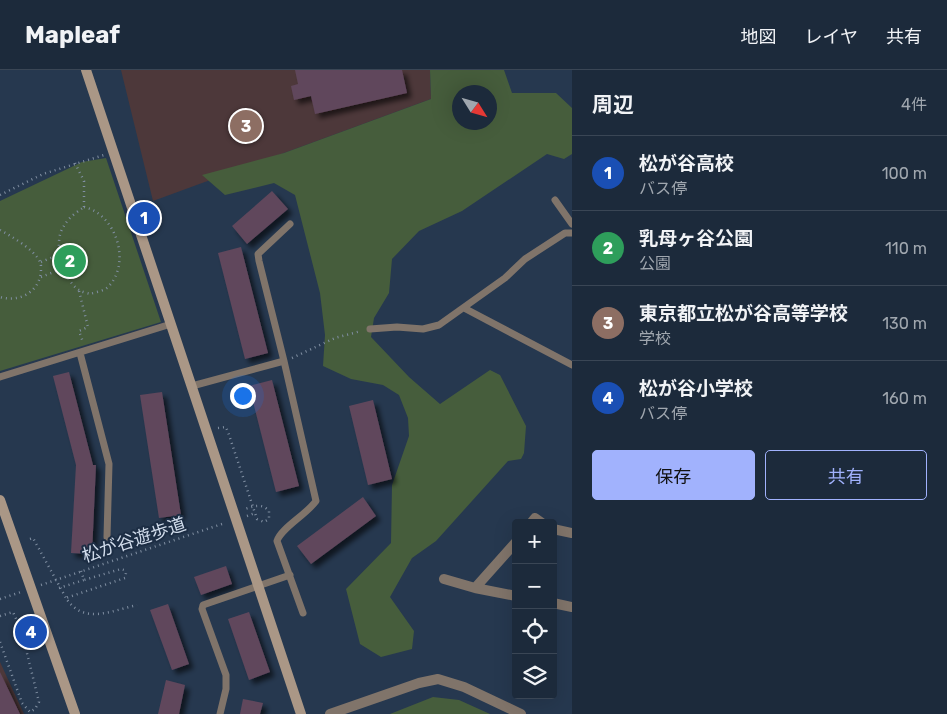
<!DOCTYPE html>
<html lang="ja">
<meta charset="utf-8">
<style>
body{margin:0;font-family:Rubik,"Noto Sans JP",sans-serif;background:#253242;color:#f1f3f6}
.controls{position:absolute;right:15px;bottom:15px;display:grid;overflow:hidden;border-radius:5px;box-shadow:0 5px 20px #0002}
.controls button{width:45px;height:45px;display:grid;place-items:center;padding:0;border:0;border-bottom:1px solid #3a4655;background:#1c2a3b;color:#f1f3f6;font:25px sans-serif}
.compass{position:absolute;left:452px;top:15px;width:45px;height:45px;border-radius:50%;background:#1c2a3b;box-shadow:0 5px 20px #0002;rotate:127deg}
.you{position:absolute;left:242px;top:325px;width:18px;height:18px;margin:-12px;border:4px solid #fff;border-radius:50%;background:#1a73e8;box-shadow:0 0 0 8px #1a73e833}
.badge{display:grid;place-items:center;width:32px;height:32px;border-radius:50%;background:#a1b2fd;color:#fff;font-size:16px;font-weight:700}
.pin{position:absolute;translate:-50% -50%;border:2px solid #fff;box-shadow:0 1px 5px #0006}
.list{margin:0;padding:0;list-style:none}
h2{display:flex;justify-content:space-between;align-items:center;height:65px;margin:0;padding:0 20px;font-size:21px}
h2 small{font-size:16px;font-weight:400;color:#a0a7af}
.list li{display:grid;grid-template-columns:32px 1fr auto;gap:15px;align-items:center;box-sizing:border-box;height:75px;padding:0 20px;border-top:1px solid #3a4655}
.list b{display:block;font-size:19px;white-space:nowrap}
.list p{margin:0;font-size:16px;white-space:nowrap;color:#a0a7af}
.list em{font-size:16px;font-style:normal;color:#a0a7af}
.actions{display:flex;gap:10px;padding:15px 20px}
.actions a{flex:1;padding:11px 0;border:1px solid #a1b2fd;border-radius:5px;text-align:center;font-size:18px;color:#a1b2fd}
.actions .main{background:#a1b2fd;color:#111}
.icon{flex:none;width:28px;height:28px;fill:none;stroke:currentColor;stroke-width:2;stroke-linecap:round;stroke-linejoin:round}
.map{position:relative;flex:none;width:572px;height:644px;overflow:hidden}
header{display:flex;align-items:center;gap:30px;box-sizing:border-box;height:70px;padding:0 25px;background:#1c2a3b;border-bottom:1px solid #3a4655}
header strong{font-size:24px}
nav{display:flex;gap:28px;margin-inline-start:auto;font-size:18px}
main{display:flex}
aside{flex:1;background:#1c2a3b}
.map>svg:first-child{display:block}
.education{fill:#4d383a}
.green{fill:#465d3c;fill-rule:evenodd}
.building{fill:#60475c;filter:url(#shadow)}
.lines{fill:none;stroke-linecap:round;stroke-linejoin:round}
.path{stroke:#808fa2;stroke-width:2.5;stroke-dasharray:1 4;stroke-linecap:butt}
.lane{stroke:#80746a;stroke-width:7}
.street{stroke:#80746a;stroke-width:10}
.secondary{stroke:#aa9786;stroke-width:10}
.labels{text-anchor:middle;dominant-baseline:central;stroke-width:4;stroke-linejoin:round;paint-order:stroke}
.street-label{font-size:18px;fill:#d1dceb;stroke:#1c2d44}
</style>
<header>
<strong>Mapleaf</strong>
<nav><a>地図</a><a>レイヤ</a><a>共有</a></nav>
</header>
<main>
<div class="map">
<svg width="572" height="644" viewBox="0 0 572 644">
<defs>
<filter id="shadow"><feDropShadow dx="4.5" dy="4.5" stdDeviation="2.5" flood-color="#0009"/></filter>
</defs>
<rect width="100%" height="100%" fill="#26384f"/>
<path class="education" d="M121 0H430L431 29 153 131Z
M0 592 24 644H0Z"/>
<path class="green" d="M430 0H504L512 23H556L572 38V84L564 89 547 84 462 141 419 161 392 189 389 223 374 248 371 267 409 307 440 334 490 300 500 305 526 356 524 383 521 389 508 391 436 471 412 488 390 527 414 561 412 579 381 587 360 574 346 519 391 473 392 415 409 366 408 348 399 325 383 315 351 309 323 296 325 265 320 223 295 125 274 113 225 125 202 105 284 83 431 29ZM460 22H490V52H460Z
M106 88 161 252 0 301V131L82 92Z
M433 627 459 630 490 644H390Z"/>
<path class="building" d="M295 0H402L407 23 315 44 311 26 294 30 291 16 298 14Z
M272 121 288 139 247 174 232 156Z
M241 177 268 283 245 289 218 183Z
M69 302 93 395H96L92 484 71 483 76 395 53 306Z
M272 310 299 416 276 422 249 316Z
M162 322 181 445 159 448 140 325Z
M373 330 392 409 368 415 349 336Z
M363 427 376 446 311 494 297 476Z
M226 496 232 514 201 525 194 507Z
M168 534 189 594 172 600 150 540Z
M249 542 270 602 249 610 228 549Z
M0 602 20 644H0Z
M166 610 185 615 179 644H158Z
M243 629 263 633 260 644H240Z"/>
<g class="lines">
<path class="path" d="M75 93 84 111V137
M0 125 43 104 104 85
M84 137C116 144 132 193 108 217 104 221 96 222 90 224 87 223 82 222 79 220 63 210 52 172 64 156 68 148 77 142 84 137Z
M0 160C11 166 35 180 40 192 41 193 41 197 41 199 41 221 20 233 0 227
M41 192 58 185
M41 207 64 198
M79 221 88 257 79 261 83 272
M292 288 335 268 361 261
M218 358 226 357 229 365 257 449 264 452 269 449V441C262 433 254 436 245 439
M247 446 255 443
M30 469 33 468 66 528
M81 501 84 510 121 499 124 500 126 503 125 508 66 528C83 555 111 541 137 535
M41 515 225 453
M59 518 84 510
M0 529 21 522
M0 546 13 542 22 562
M0 572 22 633 30 642 35 639 39 632 22 563 26 561"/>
<path class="lane" d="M555 130 572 154
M290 154 258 184 259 191 284 291 316 431C306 445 281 458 277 471L303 543
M464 238 572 295
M370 259 397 257 423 259 439 255 505 208 525 189 565 163H572
M80 283 109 394 107 467
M0 307 171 254
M192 316 284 291
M220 644 226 619V605L202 539 203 535 290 505"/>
<path class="street" d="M531 453 535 448 542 453
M553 459 572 463
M444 509 475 518 516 526
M475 518 516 472
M553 533 572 537
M330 644 419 613 438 609 464 617 521 644"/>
<path class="secondary" d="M86 0 301 644
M0 430 75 644"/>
</g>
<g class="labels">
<g class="street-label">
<text transform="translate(134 470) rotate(-18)">松が谷遊歩道</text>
</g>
</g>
</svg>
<div class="controls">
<button>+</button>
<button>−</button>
<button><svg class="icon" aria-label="locate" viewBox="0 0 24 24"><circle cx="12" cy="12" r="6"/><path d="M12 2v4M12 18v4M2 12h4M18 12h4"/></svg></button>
<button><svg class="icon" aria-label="layers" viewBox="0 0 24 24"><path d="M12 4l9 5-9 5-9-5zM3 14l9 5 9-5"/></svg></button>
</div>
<svg class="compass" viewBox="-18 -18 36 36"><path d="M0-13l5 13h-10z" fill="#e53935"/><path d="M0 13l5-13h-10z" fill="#a0a7af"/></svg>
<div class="you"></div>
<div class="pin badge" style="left:144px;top:148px;background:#1a4fb4">1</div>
<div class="pin badge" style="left:70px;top:191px;background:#2e9e5b">2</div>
<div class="pin badge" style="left:246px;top:56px;background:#8d6e63">3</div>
<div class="pin badge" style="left:31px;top:562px;background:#1a4fb4">4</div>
</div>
<aside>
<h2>周辺<small>4件</small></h2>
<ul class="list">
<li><span class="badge" style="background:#1a4fb4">1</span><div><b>松が谷高校</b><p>バス停</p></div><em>100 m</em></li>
<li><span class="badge" style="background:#2e9e5b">2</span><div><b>乳母ヶ谷公園</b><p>公園</p></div><em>110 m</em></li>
<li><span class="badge" style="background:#8d6e63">3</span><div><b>東京都立松が谷高等学校</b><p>学校</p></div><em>130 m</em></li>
<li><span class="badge" style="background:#1a4fb4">4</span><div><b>松が谷小学校</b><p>バス停</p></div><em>160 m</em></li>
</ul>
<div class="actions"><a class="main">保存</a><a>共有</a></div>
</aside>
</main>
